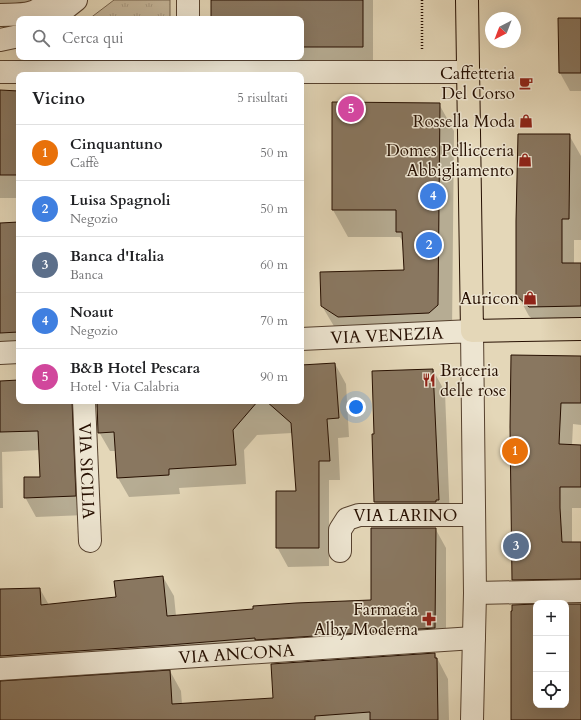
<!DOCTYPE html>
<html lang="it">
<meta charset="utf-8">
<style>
body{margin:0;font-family:Cardo,serif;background:#f6f6f6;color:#202124}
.controls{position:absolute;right:12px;bottom:12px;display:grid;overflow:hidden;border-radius:8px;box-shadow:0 4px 16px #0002}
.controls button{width:36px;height:36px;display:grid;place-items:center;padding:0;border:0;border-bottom:1px solid #e0e0e0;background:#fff;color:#202124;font:20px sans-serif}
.compass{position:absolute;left:485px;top:12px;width:36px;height:36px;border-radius:50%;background:#fff;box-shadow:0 4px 16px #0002;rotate:222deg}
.you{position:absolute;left:356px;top:407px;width:14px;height:14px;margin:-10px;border:3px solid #fff;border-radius:50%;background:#1a73e8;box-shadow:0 0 0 6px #1a73e833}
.badge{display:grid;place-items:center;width:26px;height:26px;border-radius:50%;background:#b45309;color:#fff;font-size:13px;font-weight:700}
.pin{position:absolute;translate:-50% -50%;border:2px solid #fff;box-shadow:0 1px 4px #0006}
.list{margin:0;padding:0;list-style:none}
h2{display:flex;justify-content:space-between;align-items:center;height:52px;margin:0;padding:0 16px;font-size:17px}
h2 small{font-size:13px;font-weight:400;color:#757577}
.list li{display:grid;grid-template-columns:26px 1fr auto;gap:12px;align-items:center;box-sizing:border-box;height:56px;padding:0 16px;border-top:1px solid #e0e0e0}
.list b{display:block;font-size:15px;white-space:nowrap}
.list p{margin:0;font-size:13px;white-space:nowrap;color:#757577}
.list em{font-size:13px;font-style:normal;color:#757577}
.icon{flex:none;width:22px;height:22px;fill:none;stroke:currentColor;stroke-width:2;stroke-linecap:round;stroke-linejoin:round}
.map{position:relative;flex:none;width:581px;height:720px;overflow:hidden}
.search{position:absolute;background:#fff;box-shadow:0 4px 16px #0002;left:16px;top:16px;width:288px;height:44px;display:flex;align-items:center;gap:10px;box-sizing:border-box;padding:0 14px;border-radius:8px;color:#757577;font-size:15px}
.panel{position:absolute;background:#fff;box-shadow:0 4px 16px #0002;left:16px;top:72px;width:288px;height:332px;border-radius:8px}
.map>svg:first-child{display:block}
.grass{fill:url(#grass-tufts);stroke:#75624c}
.shadow{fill:#0003}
.building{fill:#897760;stroke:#260f00}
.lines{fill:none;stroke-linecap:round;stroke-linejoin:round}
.minor-casing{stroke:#56412e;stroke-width:24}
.major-casing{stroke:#260f00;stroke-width:24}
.path{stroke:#260f00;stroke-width:2.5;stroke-dasharray:1 2;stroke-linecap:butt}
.minor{stroke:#ede5d1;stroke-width:22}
.major{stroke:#e4d7b8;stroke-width:22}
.labels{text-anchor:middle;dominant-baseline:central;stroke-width:3;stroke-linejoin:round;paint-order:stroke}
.poi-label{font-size:17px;fill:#260f00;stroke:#ede5d1;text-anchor:end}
.street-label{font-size:17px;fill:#260f00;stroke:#ede5d1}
</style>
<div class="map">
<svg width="581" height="720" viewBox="0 0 581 720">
<defs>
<pattern id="grass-tufts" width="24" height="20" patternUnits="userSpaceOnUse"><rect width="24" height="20" fill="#c4b599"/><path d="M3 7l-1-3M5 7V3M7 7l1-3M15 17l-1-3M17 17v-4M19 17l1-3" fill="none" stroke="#a89a82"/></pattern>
</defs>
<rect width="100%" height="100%" fill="#e4d7b8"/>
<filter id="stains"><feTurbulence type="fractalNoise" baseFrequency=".005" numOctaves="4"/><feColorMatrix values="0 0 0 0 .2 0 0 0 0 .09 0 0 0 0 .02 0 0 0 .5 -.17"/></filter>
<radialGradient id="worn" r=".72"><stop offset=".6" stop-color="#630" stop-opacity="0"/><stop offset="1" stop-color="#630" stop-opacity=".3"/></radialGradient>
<path class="grass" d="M114 0H170V19H89Z"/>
<path class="shadow" d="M0 0H29V11H0Z
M212 0H373V65L223 67 217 57H301V19H212Z
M559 19H581V91H570L560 73Z
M0 91 19 92V198H0Z
M439 104 454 131 452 332 338 333 322 306 405 271 404 244 400 237H348L333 210Z
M569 135 581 156V240H574V264H581V328H543L529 316 517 294Z
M19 223V353L0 354V224Z
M581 357V425L573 424 572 445 581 446V508H572V543H581V600L525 601 513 580 511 427Z
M335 364 346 384 349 437 338 438 340 480H329V566L288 567 277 547 297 492 292 433 257 435 244 450 246 484 179 488 180 494 129 497 118 478 116 451H110L99 432 98 408 95 407 86 515 36 517 25 497 41 478 40 450 2 452 3 508H0V382L19 381V401H301V366Z
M433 370 445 392 450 521 387 524 375 502 373 435H375Z
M435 528 446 548V647L4 678 0 682V590L40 589 49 605 117 598 163 577 174 596 176 616 372 601Z
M435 654 448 679 449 720H0V683L170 671 181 691 182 704 274 699Z"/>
<path class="building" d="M211 0H363V47H301V19H211Z
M558 18H581V73H559Z
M0 90 19 91V175H0Z
M332 102 440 103 438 305 429 313 338 317 321 306 320 272 404 270 402 232H396V210H332Z
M518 134H570L569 219H562V263H581V306L529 307 516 295V221Z
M19 222V332L0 333V223Z
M511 355 581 356V403H561L559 444 581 445V487H560V508L562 542H581V579L512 580 510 427Z
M335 363 339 418 327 419 330 461H319V548H276V491H296L291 423 266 401H301V365Z
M433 369 439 500H436V502H374L372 434H374L372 371Z
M19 380V401H72L76 496 24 498V477H40L38 431 0 432V381Z
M97 401H258L233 430 236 465 169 469V475L117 478 114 432 98 433Z
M371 528H436L435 628 255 640V638L169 645 0 656V589L40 588 41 605 116 597 114 581 163 576 167 616 253 609V606L296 603 371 600Z
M536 604V705H566V604H581V720H511V611H512V605Z
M435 653V658H437L438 720H370V712L315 716V720H0V681L170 670 172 704 273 698 271 664Z"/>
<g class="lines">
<g class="minor-casing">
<g id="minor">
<path d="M0 15C21 14 35 17 49 0"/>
<path d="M52 19 76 0"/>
<path d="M188 19V0"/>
<path d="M0 40 19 36"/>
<path d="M0 72H468"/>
<path id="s1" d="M301 339 472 331 475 593 472 720"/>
<path d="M0 353 19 352"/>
<path id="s2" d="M84 401 90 541"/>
<path id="s3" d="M340 551V530L347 519 359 515H474"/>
<path d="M475 593 581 591"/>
<path id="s4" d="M0 669 474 638"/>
</g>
</g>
<g class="major-casing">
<path id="major" d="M467 0 472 331 581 329"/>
</g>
<path class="path" d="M422 0V49"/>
<use href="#minor" class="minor"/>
<use href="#major" class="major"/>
</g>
<defs>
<g id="cafe-bare" transform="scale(1.08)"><path d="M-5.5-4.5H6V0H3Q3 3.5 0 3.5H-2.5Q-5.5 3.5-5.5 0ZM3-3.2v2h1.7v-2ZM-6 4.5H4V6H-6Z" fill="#8f2418" stroke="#ede5d1" stroke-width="2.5" paint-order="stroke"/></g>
<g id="shop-bare" transform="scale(1.08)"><path d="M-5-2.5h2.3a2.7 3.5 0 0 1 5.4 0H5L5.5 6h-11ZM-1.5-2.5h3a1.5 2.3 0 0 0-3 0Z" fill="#8f2418" stroke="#ede5d1" stroke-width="2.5" paint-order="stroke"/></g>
<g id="restaurant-bare" transform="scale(1.08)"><path d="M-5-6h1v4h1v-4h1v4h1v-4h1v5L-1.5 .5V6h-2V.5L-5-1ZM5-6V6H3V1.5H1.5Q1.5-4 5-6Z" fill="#8f2418" stroke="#ede5d1" stroke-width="2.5" paint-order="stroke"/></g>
<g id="pharmacy-bare" transform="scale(1.08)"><path d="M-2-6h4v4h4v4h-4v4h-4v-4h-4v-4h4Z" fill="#8f2418" stroke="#ede5d1" stroke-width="2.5" paint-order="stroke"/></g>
</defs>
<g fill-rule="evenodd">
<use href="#cafe-bare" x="526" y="83"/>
<use href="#shop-bare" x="526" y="121"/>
<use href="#shop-bare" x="525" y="160"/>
<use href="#shop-bare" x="530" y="298"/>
<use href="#restaurant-bare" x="429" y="380"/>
<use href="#pharmacy-bare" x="429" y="619"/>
</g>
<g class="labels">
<g class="poi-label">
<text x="515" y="73">Caffetteria<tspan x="515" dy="20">Del Corso</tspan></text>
<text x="515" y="121">Rossella Moda</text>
<text x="514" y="150">Domes Pellicceria<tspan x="514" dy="20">Abbigliamento</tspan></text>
<text x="519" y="298">Auricon</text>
<text x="440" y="370" text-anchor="start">Braceria<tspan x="440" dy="20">delle rose</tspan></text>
<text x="418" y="609">Farmacia<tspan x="418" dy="20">Alby Moderna</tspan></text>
</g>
<g class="street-label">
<text stroke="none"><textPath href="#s1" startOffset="86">VIA VENEZIA</textPath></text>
<text stroke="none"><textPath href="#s2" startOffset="70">VIA SICILIA</textPath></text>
<text stroke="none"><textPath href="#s3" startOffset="93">VIA LARINO</textPath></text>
<text stroke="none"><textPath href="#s4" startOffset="237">VIA ANCONA</textPath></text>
</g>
</g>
<rect width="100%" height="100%" filter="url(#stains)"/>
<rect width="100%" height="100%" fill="url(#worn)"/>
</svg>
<div class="controls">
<button>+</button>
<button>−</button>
<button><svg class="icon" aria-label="locate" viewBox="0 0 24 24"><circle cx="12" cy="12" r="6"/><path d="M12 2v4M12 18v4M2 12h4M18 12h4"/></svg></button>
</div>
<svg class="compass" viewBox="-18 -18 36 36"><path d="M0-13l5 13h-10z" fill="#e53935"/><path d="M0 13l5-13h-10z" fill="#757577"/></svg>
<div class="you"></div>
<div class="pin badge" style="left:515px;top:451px;background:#e8710a">1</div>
<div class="pin badge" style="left:429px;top:245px;background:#3f7fe0">2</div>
<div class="pin badge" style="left:516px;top:546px;background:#5c6f8a">3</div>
<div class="pin badge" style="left:433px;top:196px;background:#3f7fe0">4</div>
<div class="pin badge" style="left:351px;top:109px;background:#d1479c">5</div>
<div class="search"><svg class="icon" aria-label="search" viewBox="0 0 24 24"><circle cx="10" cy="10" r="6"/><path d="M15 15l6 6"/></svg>Cerca qui</div>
<section class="panel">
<h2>Vicino<small>5 risultati</small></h2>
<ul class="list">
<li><span class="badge" style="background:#e8710a">1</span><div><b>Cinquantuno</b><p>Caffè</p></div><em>50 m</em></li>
<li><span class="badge" style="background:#3f7fe0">2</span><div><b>Luisa Spagnoli</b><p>Negozio</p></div><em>50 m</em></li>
<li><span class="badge" style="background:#5c6f8a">3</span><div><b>Banca d'Italia</b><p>Banca</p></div><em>60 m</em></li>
<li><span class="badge" style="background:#3f7fe0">4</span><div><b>Noaut</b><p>Negozio</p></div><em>70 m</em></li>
<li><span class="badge" style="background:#d1479c">5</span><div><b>B&amp;B Hotel Pescara</b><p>Hotel · Via Calabria</p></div><em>90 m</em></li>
</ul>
</section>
</div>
